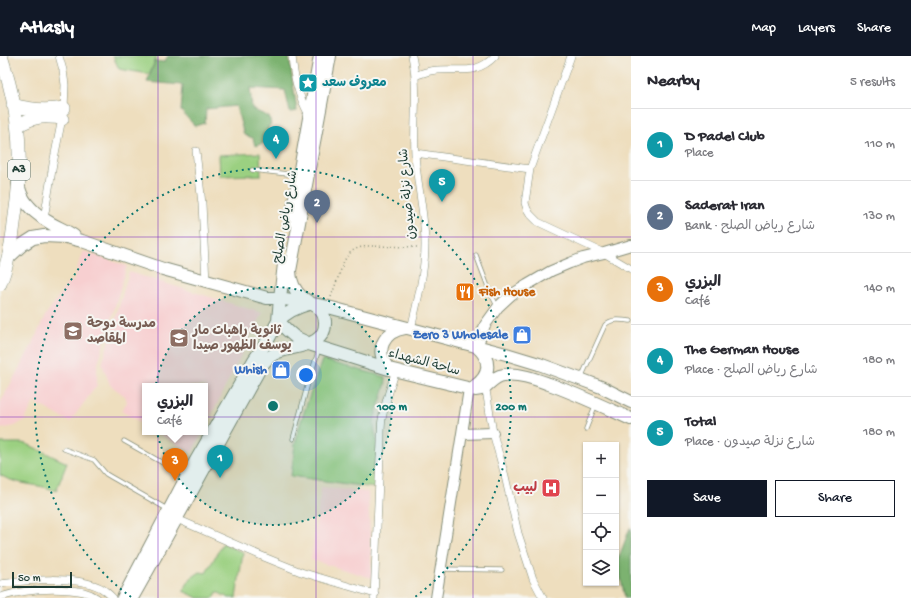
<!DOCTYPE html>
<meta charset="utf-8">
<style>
body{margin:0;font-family:"Gochi Hand","Playpen Sans Arabic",sans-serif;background:#f7f7f7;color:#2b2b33}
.controls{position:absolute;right:12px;bottom:12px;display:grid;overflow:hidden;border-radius:0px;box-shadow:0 1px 3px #0004}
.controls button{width:36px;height:36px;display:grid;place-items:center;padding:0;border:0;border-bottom:1px solid #e1e1e2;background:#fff;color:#2b2b33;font:20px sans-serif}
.scale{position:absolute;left:12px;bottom:10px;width:60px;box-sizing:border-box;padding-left:4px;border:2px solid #1f3d34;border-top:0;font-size:11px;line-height:14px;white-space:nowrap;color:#1f3d34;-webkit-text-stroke:3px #f6f6f2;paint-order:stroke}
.you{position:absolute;left:306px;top:319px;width:14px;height:14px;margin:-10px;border:3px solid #fff;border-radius:50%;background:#1a73e8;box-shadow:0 0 0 6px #1a73e833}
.badge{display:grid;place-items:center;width:26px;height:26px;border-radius:50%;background:#111827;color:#fff;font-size:13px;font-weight:700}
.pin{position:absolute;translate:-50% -33px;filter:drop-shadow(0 1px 2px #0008)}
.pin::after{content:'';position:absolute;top:21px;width:14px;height:12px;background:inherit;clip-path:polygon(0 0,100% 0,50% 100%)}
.popup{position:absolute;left:142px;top:327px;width:66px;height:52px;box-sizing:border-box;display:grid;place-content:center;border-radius:0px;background:#fff;filter:drop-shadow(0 1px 3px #0005);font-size:13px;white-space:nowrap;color:#7c7c81}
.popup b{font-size:15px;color:#2b2b33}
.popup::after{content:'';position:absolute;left:50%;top:100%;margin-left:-8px;border:8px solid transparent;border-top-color:#fff}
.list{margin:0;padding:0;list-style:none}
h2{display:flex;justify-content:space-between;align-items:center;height:52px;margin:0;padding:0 16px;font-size:17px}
h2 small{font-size:13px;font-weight:400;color:#7c7c81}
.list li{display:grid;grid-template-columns:26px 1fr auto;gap:12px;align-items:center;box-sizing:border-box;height:72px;padding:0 16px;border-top:1px solid #e1e1e2}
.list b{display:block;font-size:15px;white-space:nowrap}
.list p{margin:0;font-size:13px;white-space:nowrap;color:#7c7c81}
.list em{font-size:13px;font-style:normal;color:#7c7c81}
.actions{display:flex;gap:8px;padding:12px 16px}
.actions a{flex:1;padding:9px 0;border:1px solid #111827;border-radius:0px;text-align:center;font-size:14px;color:#111827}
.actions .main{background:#111827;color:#fff}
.icon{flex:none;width:22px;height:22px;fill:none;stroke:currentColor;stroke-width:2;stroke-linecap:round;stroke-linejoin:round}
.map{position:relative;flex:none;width:631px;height:542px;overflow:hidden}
header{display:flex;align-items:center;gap:24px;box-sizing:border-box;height:56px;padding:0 20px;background:#111827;color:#fff}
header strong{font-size:19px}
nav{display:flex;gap:22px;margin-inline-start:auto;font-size:14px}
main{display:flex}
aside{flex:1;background:#fff}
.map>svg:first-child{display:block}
.built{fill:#f7cfd0}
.green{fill:#9bd081;stroke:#5d865a}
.forest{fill:#7cb26f;stroke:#4e7852}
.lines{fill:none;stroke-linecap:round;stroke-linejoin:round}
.lane-casing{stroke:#868e79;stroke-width:5}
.street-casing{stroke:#868e79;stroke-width:8}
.secondary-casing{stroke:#868e79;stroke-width:12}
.primary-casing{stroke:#868e79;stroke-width:14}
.highway-casing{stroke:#868e79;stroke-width:14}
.path{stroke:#868e79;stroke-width:1.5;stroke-dasharray:1 3;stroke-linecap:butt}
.lane{stroke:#fff;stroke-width:3.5}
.street{stroke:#fff;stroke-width:7}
.secondary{stroke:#fff;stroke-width:10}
.primary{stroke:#fff;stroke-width:12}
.highway{stroke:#fff;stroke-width:13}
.grid{fill:none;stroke:#7b2cbf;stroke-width:1;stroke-opacity:0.55}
.ring{fill:none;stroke:#0f766e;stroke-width:2;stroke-dasharray:2 4}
.labels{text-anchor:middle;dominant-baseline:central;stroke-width:4;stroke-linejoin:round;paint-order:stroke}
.shield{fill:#f6f6f2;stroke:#60746d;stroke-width:1}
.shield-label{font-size:12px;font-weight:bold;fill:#1f3d34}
.culture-label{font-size:13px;font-weight:bold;fill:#0d838f;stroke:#f6f6f2;text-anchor:start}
.street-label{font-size:13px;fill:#1f3d34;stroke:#f6f6f2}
.food-label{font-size:13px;font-weight:bold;fill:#c56008;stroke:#f6f6f2;text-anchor:start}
.education-label{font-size:13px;font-weight:bold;fill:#785e54;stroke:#f6f6f2;text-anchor:start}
.shop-label{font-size:13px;font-weight:bold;fill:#366cbe;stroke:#f6f6f2;text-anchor:end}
.health-label{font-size:13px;font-weight:bold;fill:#be3a42;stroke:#f6f6f2;text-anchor:end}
.centre{fill:#0f766e;stroke:#f6f6f2;stroke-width:2}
.ring-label{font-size:12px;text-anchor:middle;font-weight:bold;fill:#0f766e;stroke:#f6f6f2;stroke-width:4;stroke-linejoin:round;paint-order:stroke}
</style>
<header>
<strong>Atlasly</strong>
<nav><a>Map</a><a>Layers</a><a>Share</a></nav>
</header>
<main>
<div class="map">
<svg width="631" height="542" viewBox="0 0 631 542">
<rect width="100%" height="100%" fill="#f6f6f2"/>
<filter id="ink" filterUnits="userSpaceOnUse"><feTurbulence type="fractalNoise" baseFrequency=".025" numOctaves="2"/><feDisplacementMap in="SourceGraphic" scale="8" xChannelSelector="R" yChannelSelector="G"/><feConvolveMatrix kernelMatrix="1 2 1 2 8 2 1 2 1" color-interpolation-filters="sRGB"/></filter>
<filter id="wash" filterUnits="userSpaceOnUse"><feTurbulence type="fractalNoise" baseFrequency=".012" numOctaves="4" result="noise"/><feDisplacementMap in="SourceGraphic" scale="16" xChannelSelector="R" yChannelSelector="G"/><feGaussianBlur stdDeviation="0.9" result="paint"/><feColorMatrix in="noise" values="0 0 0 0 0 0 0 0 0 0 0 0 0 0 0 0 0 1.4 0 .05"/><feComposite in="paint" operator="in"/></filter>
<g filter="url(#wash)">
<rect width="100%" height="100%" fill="#eedebe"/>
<path class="built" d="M83 195 127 210 97 311V329L70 366 34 346 25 364 15 370 0 373V347L32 289 45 260 69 225 73 226Z
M129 216 262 257 205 372V330H145V369L121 355 127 346 125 340 110 329 102 308Z
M156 376H203L192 397Z
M321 431 368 436 372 522 311 504Z"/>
<path class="green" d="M113 0H157L153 10 149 18 119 13Z
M260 97 261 119 220 120 219 99Z
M322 304 386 321C386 336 376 351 374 366 373 372 376 379 377 385 378 400 376 416 375 432L291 420 295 388 301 365Z
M0 387H21L27 388 67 407 56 435C38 427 18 430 0 419Z
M223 487 243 497 236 542H229L217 536 214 542H198L183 535 191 522 200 516 206 517Z"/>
<path class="forest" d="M168 0H289L297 55 290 56 285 34 250 32 252 53 269 61 271 69 268 71 269 78 263 79 264 87 255 90 253 82 244 79 236 50 206 53 205 67 195 70 181 55 183 29 147 26 155 5 164 6Z
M630 472H631V542H625L617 506Z"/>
</g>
<g filter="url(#ink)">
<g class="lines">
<g class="lane-casing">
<path id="lane" d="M252 114 297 119
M476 199 490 236 497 250
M581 322 605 269C612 262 622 264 631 265
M586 373 595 350
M293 383 308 327 319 293
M124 385 184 419
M64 393 94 404 106 418 111 421 167 453
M441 513 502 514"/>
</g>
<g class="street-casing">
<path id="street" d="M292 0C294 22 298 39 309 59
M571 0 530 113 525 147 527 153 530 158 538 166 604 197 631 213
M415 20C420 18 425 16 430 15 455 10 474 22 495 0
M196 95 202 148 206 225
M415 97 530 113
M44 163 53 108 64 52 65 29 63 14 59 0
M411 273C417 247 425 216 425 189 425 158 417 128 415 98 413 65 419 32 412 0
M484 328 486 334 493 377 505 420 518 477 533 523 543 542
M177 463 264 501 301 516 375 538
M0 528C29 524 74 519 101 532 106 535 109 538 113 542
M0 541C23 534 46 532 70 534 80 535 89 536 97 542
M374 542 380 400C382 388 380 375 382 363 385 346 391 330 396 314"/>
</g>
<g class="secondary-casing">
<path id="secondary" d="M477 291 485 269 498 251 511 239 527 229 551 215 570 207 583 202 604 197 631 189
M462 378 493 377
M436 542 469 333"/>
</g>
<g class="primary-casing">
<path id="primary" d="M18 128C19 132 20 136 22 140 27 151 41 162 52 168 59 172 67 175 74 180
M291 164 320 0
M9 201 22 189 33 182 44 180 66 181 82 185 163 213 267 242H280L328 251 506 298 539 308 580 323 601 331 631 346
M309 248C297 251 287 256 278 265L288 275 295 281 312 289 389 313 476 334C488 334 491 320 504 319 520 317 535 323 549 328 577 338 604 351 631 363
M389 313C373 295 384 275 405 272
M475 330C491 319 491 303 477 291
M123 542 187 420 254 304 268 284 278 265 280 242 284 208
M132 542C176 465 218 386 262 309 266 304 270 300 276 297 293 289 327 292 325 265 323 250 313 250 303 242 295 236 290 225 290 215L330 0"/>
</g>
<g class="highway-casing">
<path id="highway" d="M13 49C30 54 47 55 64 52
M17 70C28 64 36 60 49 61 54 61 58 61 62 63
M0 228C3 220 6 211 8 202 12 189 13 174 15 160 18 139 20 117 19 96 19 64 11 31 1 0"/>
</g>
<path class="path" d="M331 241 344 205 348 199 352 195 358 192 367 190 417 191"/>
<use href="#lane" class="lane"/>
<use href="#street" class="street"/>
<use href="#secondary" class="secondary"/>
<use href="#primary" class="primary"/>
<use href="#highway" class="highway"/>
</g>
</g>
<path class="grid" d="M158 0V542M316 0V542M473 0V542M0 181H631M0 361H631"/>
<circle cx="273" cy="350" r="119" fill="#0f766e" fill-opacity=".12"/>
<g class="ring">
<circle cx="273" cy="350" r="119"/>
<path d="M131 541A238 238 0 1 1 415 541"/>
</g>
<defs>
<g id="sight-square" transform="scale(1)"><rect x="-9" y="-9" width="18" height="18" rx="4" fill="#0f9aa8" stroke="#f6f6f2"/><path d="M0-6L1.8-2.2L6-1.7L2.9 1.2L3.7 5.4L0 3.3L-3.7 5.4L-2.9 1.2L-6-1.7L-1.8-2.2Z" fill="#fff"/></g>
<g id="restaurant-square" transform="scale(1)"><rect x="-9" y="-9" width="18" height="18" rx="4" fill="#e8710a" stroke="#f6f6f2"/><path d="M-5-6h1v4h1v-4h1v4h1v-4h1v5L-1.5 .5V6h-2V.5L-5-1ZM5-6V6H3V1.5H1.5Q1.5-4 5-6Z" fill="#fff"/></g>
<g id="school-square" transform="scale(1)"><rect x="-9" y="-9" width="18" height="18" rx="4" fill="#8d6e63" stroke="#f6f6f2"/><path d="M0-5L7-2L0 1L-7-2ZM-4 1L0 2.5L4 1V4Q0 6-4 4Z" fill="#fff"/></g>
<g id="shop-square" transform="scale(1)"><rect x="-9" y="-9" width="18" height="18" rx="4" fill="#3f7fe0" stroke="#f6f6f2"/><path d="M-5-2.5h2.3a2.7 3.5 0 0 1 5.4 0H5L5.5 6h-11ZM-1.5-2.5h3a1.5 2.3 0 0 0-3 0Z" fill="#fff"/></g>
<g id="hospital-square" transform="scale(1)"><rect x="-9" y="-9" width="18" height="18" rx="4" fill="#e0444e" stroke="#f6f6f2"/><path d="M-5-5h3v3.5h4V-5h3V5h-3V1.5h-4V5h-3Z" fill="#fff"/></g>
</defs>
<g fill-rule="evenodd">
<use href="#sight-square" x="308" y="27"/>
<use href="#restaurant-square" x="465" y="236"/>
<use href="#school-square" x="73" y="275"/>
<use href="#shop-square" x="522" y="279"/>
<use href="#school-square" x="179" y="282"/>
<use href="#shop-square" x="281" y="314"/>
<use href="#hospital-square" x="551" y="432"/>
</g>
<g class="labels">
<rect class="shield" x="8" y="104" width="22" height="20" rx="3"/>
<g class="shield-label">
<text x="19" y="114">A3</text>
</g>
<g class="culture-label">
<text x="322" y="27">معروف سعد</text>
</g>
<g class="street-label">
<text transform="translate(408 138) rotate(-95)">شارع نزلة صيدون</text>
<text transform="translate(286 161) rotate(-80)">شارع رياض الصلح</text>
<text transform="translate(424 307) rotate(15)">ساحة الشهداء</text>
</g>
<g class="food-label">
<text x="479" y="236">Fish House</text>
</g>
<g class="education-label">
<text x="87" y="268">مدرسة دوحة<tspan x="87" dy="15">المقاصد</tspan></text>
<text x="193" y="275">ثانوية راهبات مار<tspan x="193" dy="15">يوسف الظهور صيدا</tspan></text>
</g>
<g class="shop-label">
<text x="508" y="279">Zero 3 Wholesale</text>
<text x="267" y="314">Whish</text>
</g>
<g class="health-label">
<text x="537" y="432">لبيب</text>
</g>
</g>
<circle cx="273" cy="350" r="6" class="centre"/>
<g class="ring-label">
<text x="392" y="354">100 m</text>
<text x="511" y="354">200 m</text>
</g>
</svg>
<div class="controls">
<button>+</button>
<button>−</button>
<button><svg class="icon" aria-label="locate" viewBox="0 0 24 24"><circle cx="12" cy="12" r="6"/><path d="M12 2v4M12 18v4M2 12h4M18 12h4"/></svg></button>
<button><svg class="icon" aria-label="layers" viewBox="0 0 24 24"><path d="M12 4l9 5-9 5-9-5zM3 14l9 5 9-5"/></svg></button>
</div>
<div class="scale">50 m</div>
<div class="you"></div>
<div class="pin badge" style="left:220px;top:422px;background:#0f9aa8">1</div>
<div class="pin badge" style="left:317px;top:167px;background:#5c6f8a">2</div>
<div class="pin badge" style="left:175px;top:425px;background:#e8710a">3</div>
<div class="popup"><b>البزري</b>Café</div>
<div class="pin badge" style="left:276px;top:103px;background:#0f9aa8">4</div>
<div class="pin badge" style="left:442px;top:146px;background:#0f9aa8">5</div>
</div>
<aside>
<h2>Nearby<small>5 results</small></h2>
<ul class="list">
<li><span class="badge" style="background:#0f9aa8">1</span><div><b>D Padel Club</b><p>Place</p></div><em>110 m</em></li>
<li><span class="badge" style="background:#5c6f8a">2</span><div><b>Saderat Iran</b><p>Bank · شارع رياض الصلح</p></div><em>130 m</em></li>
<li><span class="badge" style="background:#e8710a">3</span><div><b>البزري</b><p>Café</p></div><em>140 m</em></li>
<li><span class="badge" style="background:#0f9aa8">4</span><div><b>The German House</b><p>Place · شارع رياض الصلح</p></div><em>180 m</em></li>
<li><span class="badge" style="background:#0f9aa8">5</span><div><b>Total</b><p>Place · شارع نزلة صيدون</p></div><em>180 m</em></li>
</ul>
<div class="actions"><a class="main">Save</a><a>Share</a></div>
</aside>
</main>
